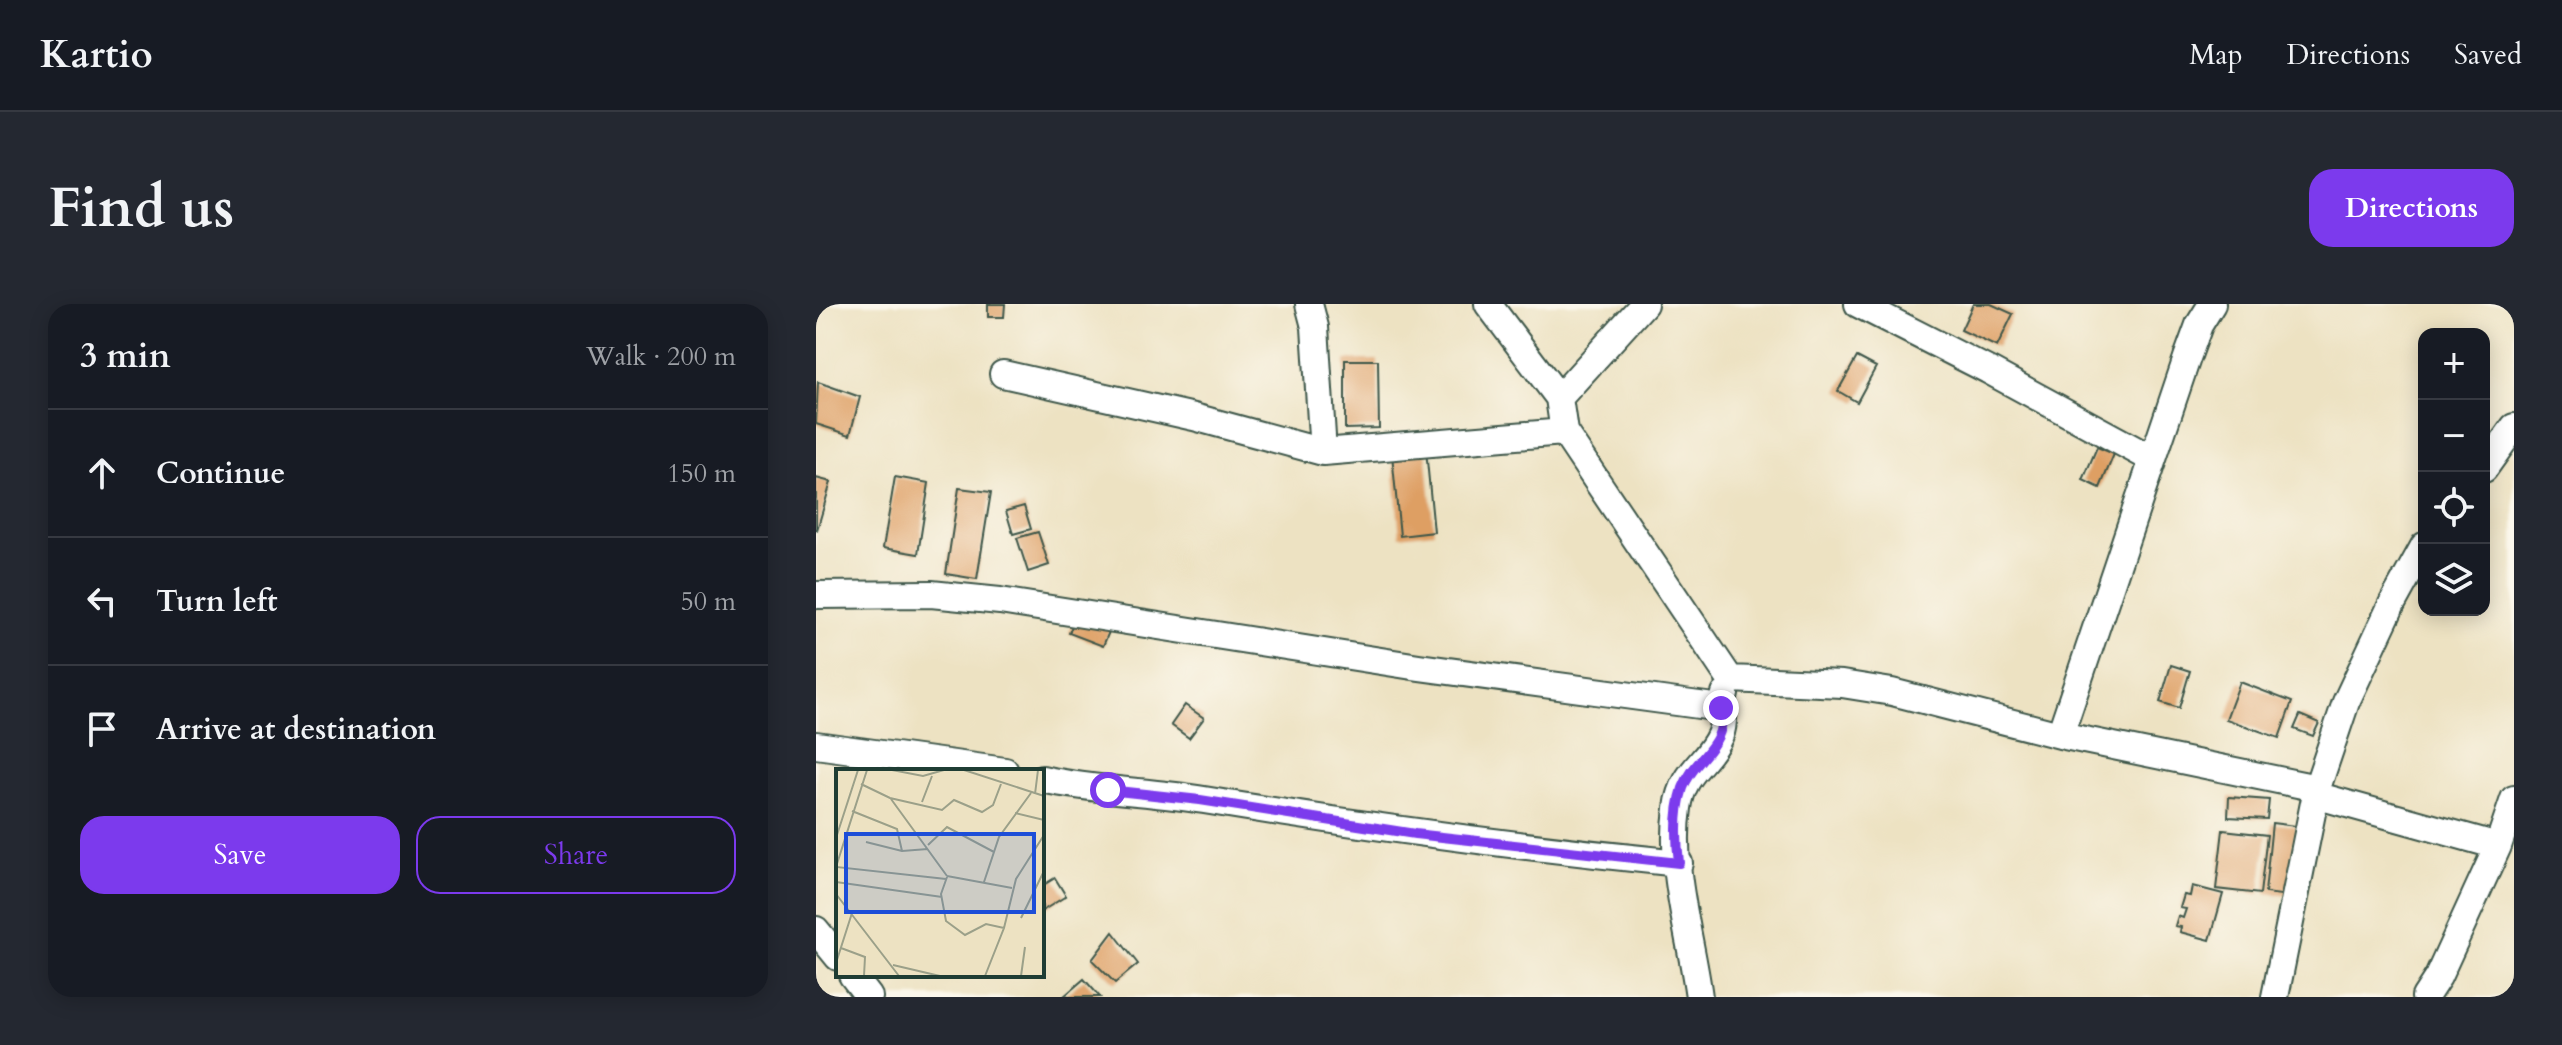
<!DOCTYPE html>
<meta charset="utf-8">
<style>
body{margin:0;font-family:Cardo,serif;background:#242831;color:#f1f3f6}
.controls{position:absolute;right:24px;top:24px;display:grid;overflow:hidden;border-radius:16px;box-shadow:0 4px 20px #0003}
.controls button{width:72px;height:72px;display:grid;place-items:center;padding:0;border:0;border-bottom:2px solid #363941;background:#171b24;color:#f1f3f6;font:40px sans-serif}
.stop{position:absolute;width:24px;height:24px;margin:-18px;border:6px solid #7c3aed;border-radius:50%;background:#fff}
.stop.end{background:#7c3aed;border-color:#fff;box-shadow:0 2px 8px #0008}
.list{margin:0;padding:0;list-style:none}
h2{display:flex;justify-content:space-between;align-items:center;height:104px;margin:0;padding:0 32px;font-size:34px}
h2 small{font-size:26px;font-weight:400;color:#9ea1a6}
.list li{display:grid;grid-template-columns:52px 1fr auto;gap:24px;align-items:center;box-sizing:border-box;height:128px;padding:0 32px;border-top:2px solid #363941}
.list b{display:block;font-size:30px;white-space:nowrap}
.list em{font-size:26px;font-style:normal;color:#9ea1a6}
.actions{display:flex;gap:16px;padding:24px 32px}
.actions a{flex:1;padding:18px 0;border:2px solid #7c3aed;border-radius:24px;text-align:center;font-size:28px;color:#7c3aed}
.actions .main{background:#7c3aed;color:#fff}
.icon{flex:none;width:44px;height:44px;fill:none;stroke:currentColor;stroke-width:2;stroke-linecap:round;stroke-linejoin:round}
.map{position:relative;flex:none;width:1698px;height:693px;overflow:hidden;border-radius:24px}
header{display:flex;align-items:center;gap:48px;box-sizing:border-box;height:112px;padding:0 40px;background:#171b24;border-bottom:2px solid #363941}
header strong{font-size:38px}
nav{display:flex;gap:44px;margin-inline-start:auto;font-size:28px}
.intro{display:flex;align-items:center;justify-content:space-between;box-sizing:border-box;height:192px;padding:0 48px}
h1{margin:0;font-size:56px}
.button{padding:20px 36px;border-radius:24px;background:#7c3aed;color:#fff;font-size:28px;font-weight:700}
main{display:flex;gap:48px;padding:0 48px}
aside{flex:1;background:#171b24;border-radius:24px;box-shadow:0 4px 20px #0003}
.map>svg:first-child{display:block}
.building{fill:#de9f64}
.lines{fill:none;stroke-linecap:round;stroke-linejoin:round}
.minor-casing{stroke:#3e5649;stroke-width:30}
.minor{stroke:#fff;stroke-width:26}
.route{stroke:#7c3aed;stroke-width:10}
.inset-road{fill:none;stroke:#9ba089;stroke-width:2}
.view{fill:#1d4ed8;fill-opacity:0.15;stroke:#1d4ed8;stroke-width:4}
.inset-edge{fill:none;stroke:#1f3d34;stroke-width:4}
</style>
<header>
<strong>Kartio</strong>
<nav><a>Map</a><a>Directions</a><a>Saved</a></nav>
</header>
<div class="intro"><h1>Find us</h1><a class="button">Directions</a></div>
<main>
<aside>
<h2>3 min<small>Walk · 200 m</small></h2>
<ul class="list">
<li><svg class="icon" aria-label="ahead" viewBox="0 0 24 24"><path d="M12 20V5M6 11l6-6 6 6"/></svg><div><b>Continue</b></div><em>150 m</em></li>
<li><svg class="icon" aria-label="left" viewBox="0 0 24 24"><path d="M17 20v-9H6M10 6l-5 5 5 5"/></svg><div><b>Turn left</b></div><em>50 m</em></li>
<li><svg class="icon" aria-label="arrive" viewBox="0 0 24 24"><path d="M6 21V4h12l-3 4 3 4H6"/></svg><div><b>Arrive at destination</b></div></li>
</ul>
<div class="actions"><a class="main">Save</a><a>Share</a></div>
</aside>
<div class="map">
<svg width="1698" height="693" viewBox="0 0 1698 693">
<rect width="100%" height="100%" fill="#fbf7ec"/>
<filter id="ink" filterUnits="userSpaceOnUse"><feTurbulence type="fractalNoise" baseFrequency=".0125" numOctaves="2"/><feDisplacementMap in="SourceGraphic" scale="16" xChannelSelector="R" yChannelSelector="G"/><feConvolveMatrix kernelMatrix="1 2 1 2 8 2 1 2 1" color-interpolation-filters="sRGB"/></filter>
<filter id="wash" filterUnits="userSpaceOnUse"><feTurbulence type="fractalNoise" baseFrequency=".006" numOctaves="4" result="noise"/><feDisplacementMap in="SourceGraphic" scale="32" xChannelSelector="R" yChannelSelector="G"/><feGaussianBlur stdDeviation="1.8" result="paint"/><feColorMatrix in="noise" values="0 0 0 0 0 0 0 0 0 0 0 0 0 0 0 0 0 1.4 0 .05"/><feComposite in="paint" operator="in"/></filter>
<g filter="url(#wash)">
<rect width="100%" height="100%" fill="#ede2c2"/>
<g id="blocks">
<path class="building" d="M172 0H189L188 13H172Z
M1157 0H1175L1197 10 1181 43 1145 26Z
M1041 53 1060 63 1041 98 1022 87Z
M529 56H562L563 124 529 125Z
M2 78 44 93 34 131 0 120Z
M1281 143 1298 150 1284 184 1267 176Z
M610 146 618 228 584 232 576 150Z
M79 173 113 179 102 250 67 244Z
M0 174 15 178 1 226H0Z
M143 184 175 188 161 275 130 270Z
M208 202 215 225 197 230 190 207Z
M222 228 233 261 212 268 201 234Z
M261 310 295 323 287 342 253 329Z
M1355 361 1374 367 1363 404 1344 398Z
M1424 378 1476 398 1463 434 1410 415Z
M369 401 388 414 373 434 355 421Z
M1484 411 1503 419 1497 432 1478 425Z
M1413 493 1453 496 1451 515 1412 513Z
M1456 519 1480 522 1472 592 1449 589Z
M1407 526 1451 531 1444 590 1400 585Z
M239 574 250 592 226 607V582Z
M1376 582 1407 590 1394 636 1364 628 1365 623 1359 622 1362 612 1367 614 1370 605 1364 604 1368 591 1374 592Z
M297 628 322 660 299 679 276 656Z
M268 675 284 693H247Z"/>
</g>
</g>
<g filter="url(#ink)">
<use href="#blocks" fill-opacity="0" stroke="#3e5649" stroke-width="2"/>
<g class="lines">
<g class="minor-casing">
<path id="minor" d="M493 0 499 23 507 148
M672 0 743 94 748 128 914 375
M1042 0 1172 66 1336 155
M187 70 378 113 507 148 748 128
M743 94 828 0
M1668 165 1698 123
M0 291 115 290 184 297 603 363 905 404
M914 375 1026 380 1076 388 1244 431 1501 484
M1244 431 1371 54 1383 21 1396 0
M0 441 189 467
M226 475C280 487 334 487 388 496 546 522 703 543 863 559
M1499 491 1682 542
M0 626 22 653
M36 671 53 693
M883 693C875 632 853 566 862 504 867 466 892 459 904 431 910 418 905 404 909 390
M1459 693 1501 484 1530 398 1576 300 1608 242
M1609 693 1622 673 1682 542 1698 495"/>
</g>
<use href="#minor" class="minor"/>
</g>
</g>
<g class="lines" filter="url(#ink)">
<path class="route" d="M292 486 384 496 599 530 863 559C860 534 859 508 867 484 879 452 912 442 905 404"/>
</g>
<g transform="translate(20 465)">
<rect width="208" height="208" fill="#ede2c2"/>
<path class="inset-road" d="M31 1 0 98 110 110M56 1 87 7 108 1M128 1 208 27M25 15 54 29 106 41 118 31 146 43 157 36 165 15M199 25 202 1M55 30 111 107M86 33 96 7M16 42 61 60 66 82M179 44 208 51M0 69 22 1M30 73 66 82 92 80M92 76 111 58 158 83M111 107 176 119M111 108 105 125 110 152 129 166 150 155 168 159M0 113 106 128M148 113 163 68 195 24M0 125 63 207M185 149 208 102M5 179 29 188 28 207M0 194 16 144M57 196 104 207M149 207 168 159 180 110 208 66M185 207 189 178"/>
<path class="view" d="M10 65H198V143H10Z"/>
<rect width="208" height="208" class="inset-edge"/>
</g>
</svg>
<div class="controls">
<button>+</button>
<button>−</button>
<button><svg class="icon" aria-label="locate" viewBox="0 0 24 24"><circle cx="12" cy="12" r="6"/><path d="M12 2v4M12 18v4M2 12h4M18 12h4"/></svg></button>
<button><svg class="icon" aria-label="layers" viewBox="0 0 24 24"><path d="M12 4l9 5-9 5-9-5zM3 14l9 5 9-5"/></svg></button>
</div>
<div class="stop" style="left:292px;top:486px"></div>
<div class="stop end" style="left:905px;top:404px"></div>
</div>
</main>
